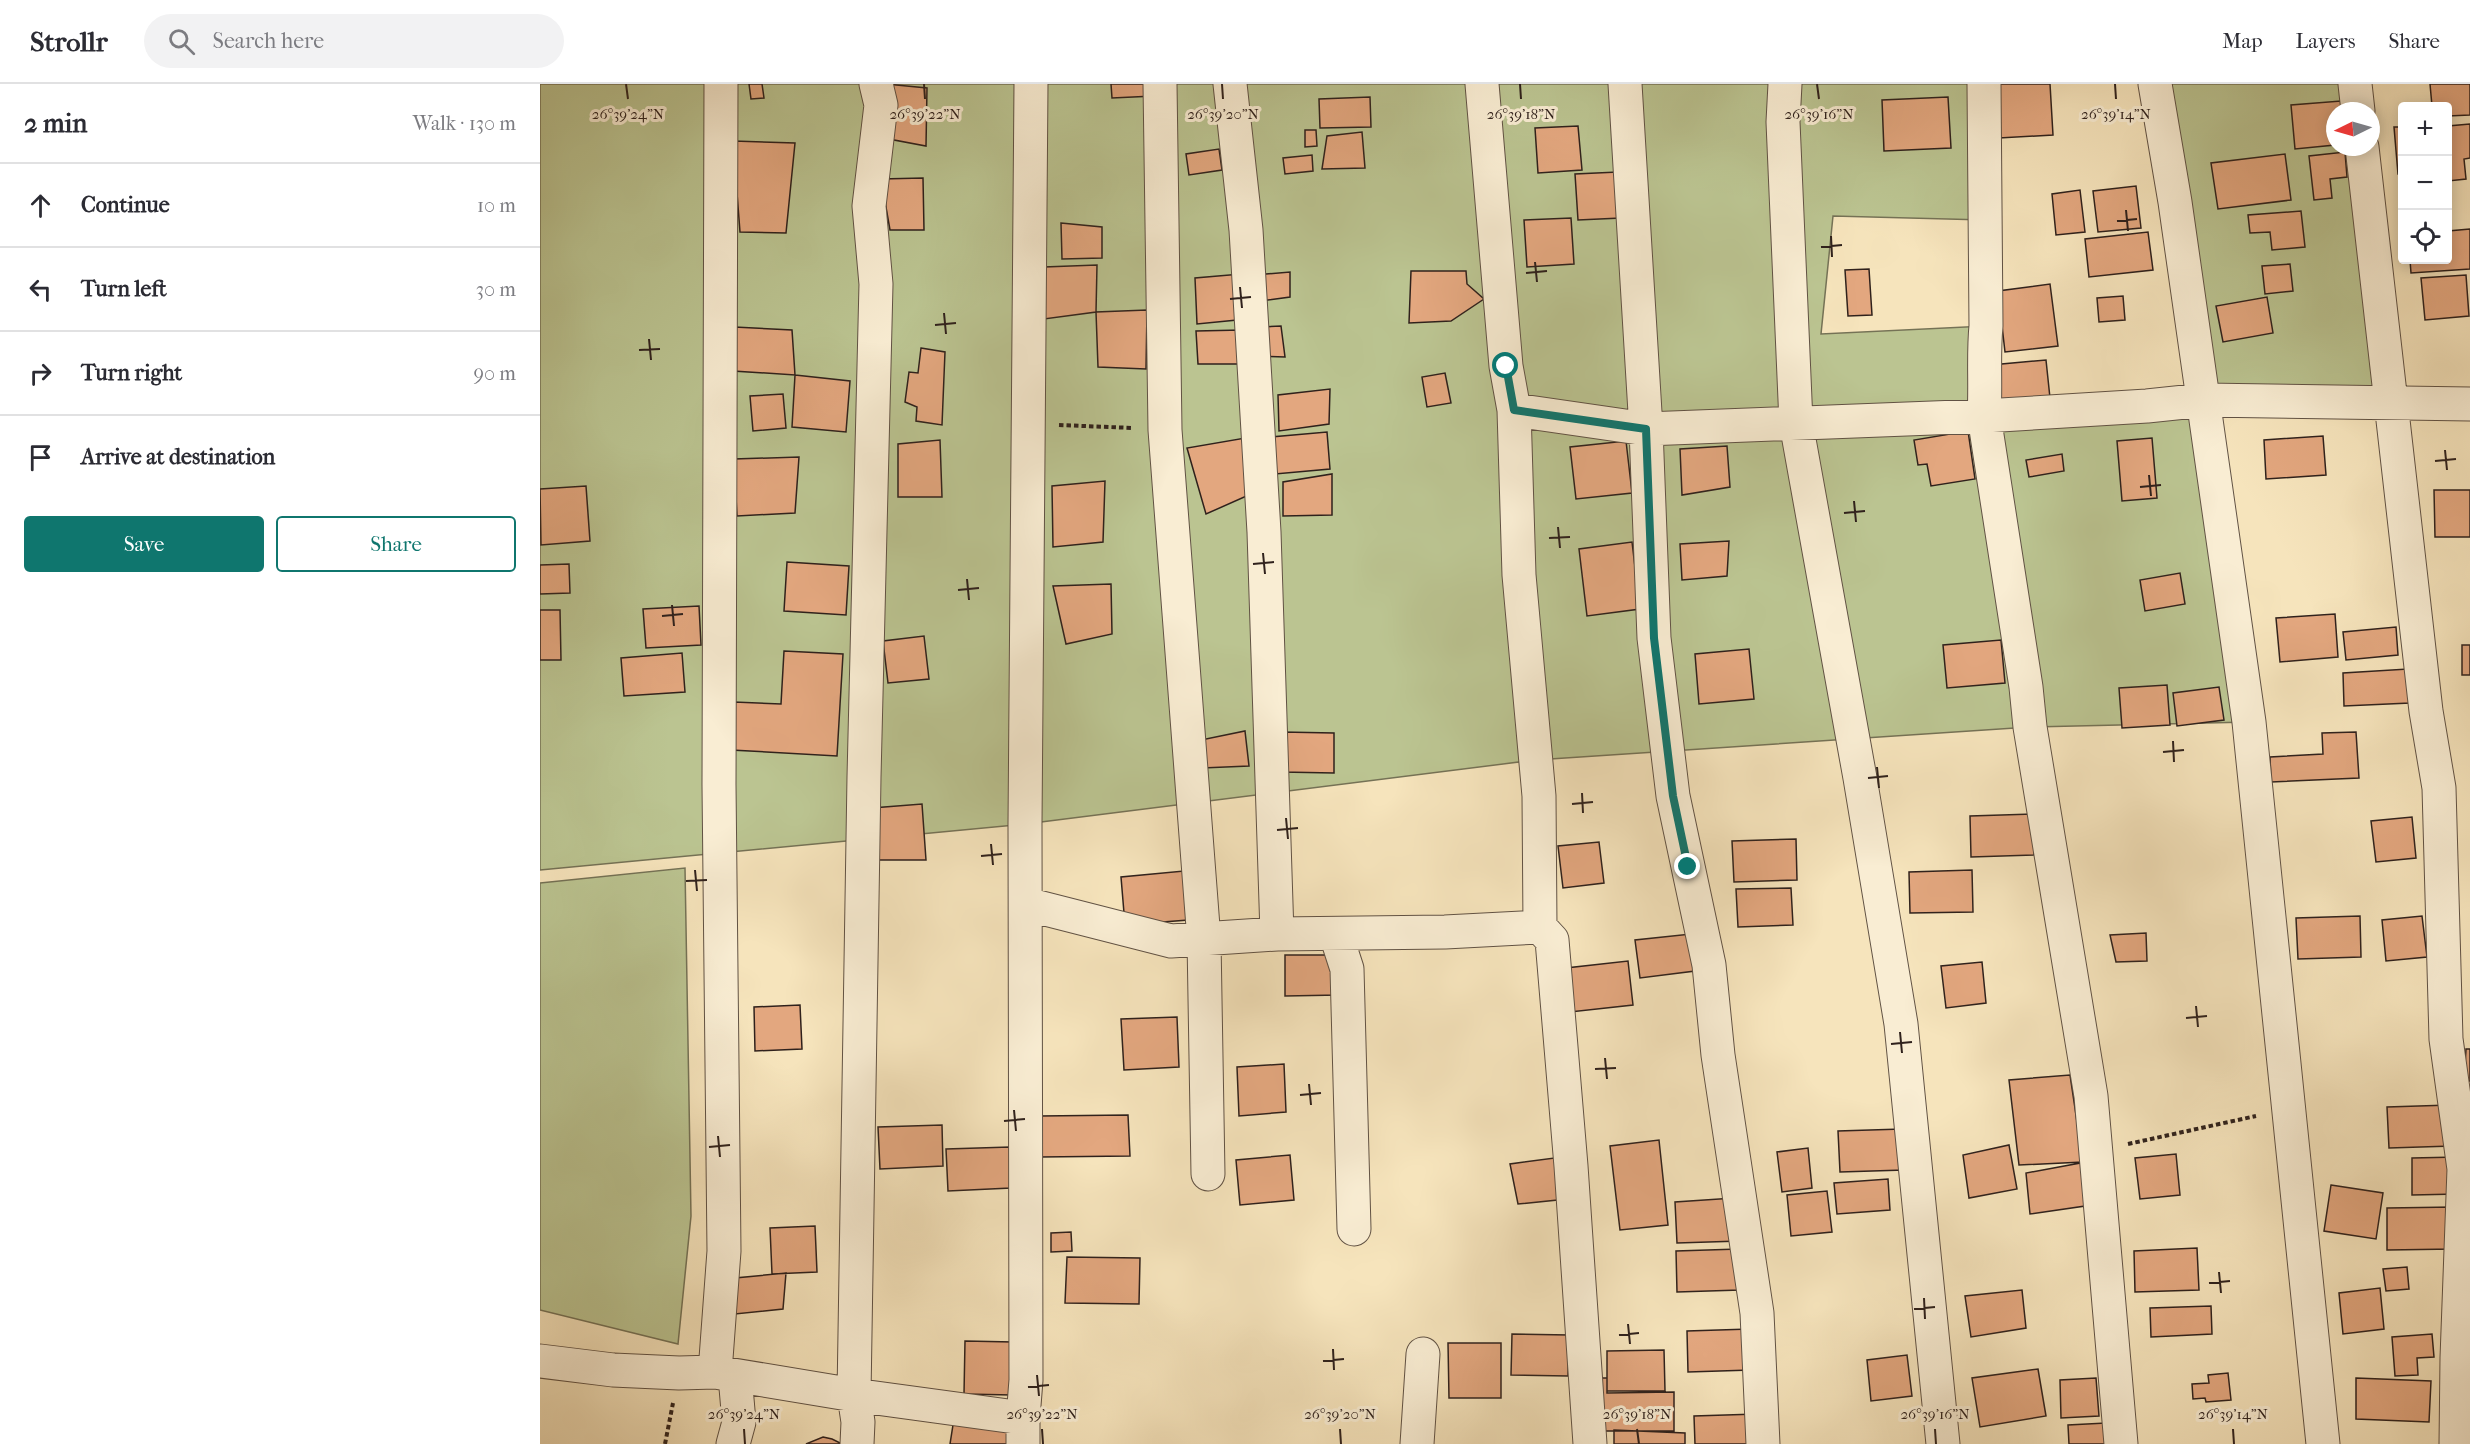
<!DOCTYPE html>
<meta charset="utf-8">
<style>
body{margin:0;font-family:"IM FELL French Canon",serif;background:#f2f2f3;color:#2b2b33}
.controls{position:absolute;right:18px;top:18px;display:grid;overflow:hidden;border-radius:6px;box-shadow:0 3px 15px #0003}
.controls button{width:54px;height:54px;display:grid;place-items:center;padding:0;border:0;border-bottom:2px solid #e1e1e2;background:#fff;color:#2b2b33;font:30px sans-serif}
.compass{position:absolute;left:1786px;top:18px;width:54px;height:54px;border-radius:50%;background:#fff;box-shadow:0 3px 15px #0003;rotate:265deg}
.stop{position:absolute;width:18px;height:18px;margin:-14px;border:4px solid #0f766e;border-radius:50%;background:#fff}
.stop.end{background:#0f766e;border-color:#fff;box-shadow:0 2px 6px #0008}
.list{margin:0;padding:0;list-style:none}
h2{display:flex;justify-content:space-between;align-items:center;height:78px;margin:0;padding:0 24px;font-size:26px}
h2 small{font-size:20px;font-weight:400;color:#7c7c81}
.list li{display:grid;grid-template-columns:39px 1fr auto;gap:18px;align-items:center;box-sizing:border-box;height:84px;padding:0 24px;border-top:2px solid #e1e1e2}
.list b{display:block;font-size:22px;white-space:nowrap}
.list em{font-size:20px;font-style:normal;color:#7c7c81}
.actions{display:flex;gap:12px;padding:18px 24px}
.actions a{flex:1;padding:14px 0;border:2px solid #0f766e;border-radius:6px;text-align:center;font-size:21px;color:#0f766e}
.actions .main{background:#0f766e;color:#fff}
.icon{flex:none;width:33px;height:33px;fill:none;stroke:currentColor;stroke-width:2;stroke-linecap:round;stroke-linejoin:round}
.map{position:relative;flex:none;width:1930px;height:1360px;overflow:hidden}
header{display:flex;align-items:center;gap:36px;box-sizing:border-box;height:84px;padding:0 30px;background:#fff;border-bottom:2px solid #e1e1e2}
header strong{font-size:28px}
nav{display:flex;gap:33px;margin-inline-start:auto;font-size:21px}
.search{width:420px;height:54px;background:#f2f2f3;display:flex;align-items:center;gap:15px;box-sizing:border-box;padding:0 21px;border-radius:33px;color:#7c7c81;font-size:22px}
main{display:flex}
aside{flex:1;background:#fff}
.map>svg:first-child{display:block}
.green{fill:#bbc491;stroke:#757256;stroke-width:1.5}
.building{fill:#e3a77f;stroke:#2f211c;stroke-width:1.5}
.lines{fill:none;stroke-linecap:round;stroke-linejoin:round}
.minor-casing{stroke:#615244;stroke-width:35}
.path{stroke:#2f211c;stroke-width:4;stroke-dasharray:4.5 3;stroke-linecap:butt}
.minor{stroke:#f9edd3;stroke-width:33}
.route{stroke:#0f766e;stroke-width:8}
.ticks{fill:none;stroke:#2f211c;stroke-width:2}
.ticks-label{font-size:15px;text-anchor:middle;fill:#2f211c;stroke:#f9edd3;stroke-width:6;stroke-linejoin:round;paint-order:stroke}
</style>
<header>
<strong>Strollr</strong>
<div class="search"><svg class="icon" aria-label="search" viewBox="0 0 24 24"><circle cx="10" cy="10" r="6"/><path d="M15 15l6 6"/></svg>Search here</div>
<nav><a>Map</a><a>Layers</a><a>Share</a></nav>
</header>
<main>
<aside>
<h2>2 min<small>Walk · 130 m</small></h2>
<ul class="list">
<li><svg class="icon" aria-label="ahead" viewBox="0 0 24 24"><path d="M12 20V5M6 11l6-6 6 6"/></svg><div><b>Continue</b></div><em>10 m</em></li>
<li><svg class="icon" aria-label="left" viewBox="0 0 24 24"><path d="M17 20v-9H6M10 6l-5 5 5 5"/></svg><div><b>Turn left</b></div><em>30 m</em></li>
<li><svg class="icon" aria-label="right" viewBox="0 0 24 24"><path d="M7 20v-9h11M14 6l5 5-5 5"/></svg><div><b>Turn right</b></div><em>90 m</em></li>
<li><svg class="icon" aria-label="arrive" viewBox="0 0 24 24"><path d="M6 21V4h12l-3 4 3 4H6"/></svg><div><b>Arrive at destination</b></div></li>
</ul>
<div class="actions"><a class="main">Save</a><a>Share</a></div>
</aside>
<div class="map">
<svg width="1930" height="1360" viewBox="0 0 1930 1360">
<rect width="100%" height="100%" fill="#f6e4bc"/>
<filter id="stains"><feTurbulence type="fractalNoise" baseFrequency=".00333" numOctaves="4"/><feColorMatrix values="0 0 0 0 .2 0 0 0 0 .09 0 0 0 0 .02 0 0 0 .5 -.17"/></filter>
<radialGradient id="worn" r=".72"><stop offset=".6" stop-color="#630" stop-opacity="0"/><stop offset="1" stop-color="#630" stop-opacity=".3"/></radialGradient>
<path class="green" d="M0 0H1444L1445 136 1293 132 1281 250 1446 242 1444 332 1664 316 1614 0H1815L1818 27H1795V63H1822L1850 318 1665 316 1709 638 1490 643 995 676 485 740 0 786Z
M145 784 151 1132 138 1260 0 1226V799Z"/>
<path class="building" d="M209 0H222L224 14 211 15Z
M346 0 387 4 386 62 349 55Z
M571 0H614V12L572 14Z
M1455 0H1510L1513 51 1459 54Z
M1890 0H1930V31L1908 32V22H1892Z
M830 13 831 43 780 44 779 15Z
M1408 13 1411 64 1344 67 1342 16Z
M1801 17V27H1795V61L1755 65 1751 21Z
M1930 40V74L1924 75 1926 95 1908 97V42Z
M1038 42 1042 86 998 89 995 44Z
M1854 43H1862V90H1858Z
M765 46H776L777 62 765 63Z
M822 48 825 84 782 85 787 52Z
M193 57 255 59 246 149 200 148Z
M679 65 682 86 649 91 646 70Z
M1805 68 1807 93 1790 95 1792 114 1774 116 1769 72Z
M1745 70 1751 116 1678 125 1671 79Z
M772 71 773 87 745 90 743 74Z
M1078 88 1081 134 1038 136 1035 90Z
M383 94 384 146H350L341 95Z
M1596 102 1601 144 1558 148 1553 107Z
M1540 106 1545 148 1516 151 1512 110Z
M1761 127 1765 163 1732 166 1730 148 1710 149 1708 131Z
M1031 134 1034 180 987 183 984 136Z
M521 139 562 143V174L522 175Z
M1930 145V185L1871 189 1870 176H1908V147Z
M1608 148 1613 186 1549 193 1545 155Z
M1750 180 1753 207 1725 210 1722 182Z
M557 181 556 228 504 235V183Z
M1329 185 1332 231 1308 232 1305 186Z
M871 187H926L927 200 944 215 911 237 869 239Z
M750 188V213L720 217 714 191Z
M701 190 707 235 657 240 655 194Z
M1926 191 1929 232 1885 236 1881 194Z
M1510 200 1518 262 1465 268 1458 207Z
M1583 212 1585 236 1559 238 1557 214Z
M1727 213 1733 249 1683 258 1676 222Z
M607 226 606 285 558 283 556 228Z
M741 242 745 273 720 272 718 243Z
M194 243 252 246 255 291 193 287Z
M702 246 706 280H658L656 247Z
M381 264 405 268 402 341 376 337 377 323 365 318 369 288 378 289Z
M1506 276 1510 314 1455 320 1451 281Z
M905 289 911 319 887 323 882 293Z
M255 291 310 297 306 348 252 343Z
M790 305 789 340 739 347 738 311Z
M243 310 246 344 213 347 210 312Z
M1428 347 1435 395 1391 402 1387 380 1378 381 1374 356Z
M787 348 790 385 735 390 731 353Z
M1783 352 1786 391 1726 395 1724 356Z
M711 353 720 406 666 430 647 364Z
M1612 354 1617 414 1582 417 1577 357Z
M400 356 402 413H358V360Z
M1086 357 1092 409 1036 415 1030 363Z
M1187 362 1190 403 1142 411 1140 365Z
M1522 370 1524 387 1489 393 1486 376Z
M259 373 255 429 197 432 194 375Z
M792 390V431L743 432V398Z
M565 397 563 458 513 463 512 402Z
M46 402 50 457 1 461 0 405Z
M1894 406H1930V453H1895Z
M1189 457 1187 492 1142 496 1140 460Z
M1092 458 1100 525 1047 532 1039 465Z
M247 478 309 482 306 531 244 527Z
M29 480 30 509 0 510V481Z
M1640 489 1645 520 1605 527 1600 496Z
M571 500 572 550 526 560 513 502Z
M159 522 161 561 106 564 103 525Z
M0 526H20L21 576H0Z
M1795 530 1798 573 1740 578 1736 534Z
M1856 543 1858 571 1806 576 1803 548Z
M384 552 389 595 348 599 343 557Z
M1461 556 1465 599 1407 604 1403 561Z
M1922 561H1930V591H1922Z
M1209 565 1214 615 1159 620 1155 570Z
M244 567 303 570 297 672 191 666 194 618 241 620Z
M142 569 145 608 84 612 81 574Z
M1868 585 1870 619 1804 622 1803 589Z
M1627 601 1630 641 1582 644 1579 604Z
M1679 603 1684 636 1637 642 1633 609Z
M705 647 709 682 662 684 656 657Z
M741 648 794 649V689L741 688Z
M1816 648 1819 694 1731 698 1730 673 1783 670 1782 649Z
M382 720 386 776H335L332 724Z
M1493 730 1494 771 1431 773 1430 732Z
M1872 733 1876 774 1836 778 1831 737Z
M1256 755 1257 796 1194 798 1192 757Z
M1059 758 1064 799 1023 804 1018 762Z
M1432 786 1433 828 1370 829 1369 788Z
M644 787 648 836 585 841 581 793Z
M1251 804 1253 841 1198 843 1196 805Z
M1820 832 1821 873 1758 875 1756 834Z
M1882 832 1887 873 1846 877 1842 836Z
M1606 849 1607 877 1576 878 1570 851Z
M1151 850 1155 887 1100 894 1095 856Z
M745 871H799V911L745 912Z
M1088 877 1093 921 1030 928 1026 884Z
M1442 878 1446 919 1406 924 1401 882Z
M260 921 262 965 215 967 214 923Z
M637 933 639 983 584 986 581 935Z
M1926 965H1930V997H1924Z
M744 980 746 1028 699 1032 697 983Z
M1530 991 1543 1078 1479 1081 1469 996Z
M1910 1021 1912 1062 1849 1064 1847 1023Z
M588 1031 590 1072 500 1073V1032Z
M402 1041 403 1082 340 1085 338 1043Z
M1362 1045 1364 1086 1300 1088 1298 1047Z
M1119 1056 1128 1141 1080 1146 1070 1062Z
M1469 1061 1477 1105 1429 1114 1423 1071Z
M470 1063 471 1104 408 1107 406 1065Z
M1268 1064 1272 1104 1242 1108 1237 1068Z
M1636 1070 1640 1111 1600 1115 1595 1074Z
M750 1071 754 1116 700 1121 696 1076Z
M1022 1073 1027 1115 978 1120 970 1080Z
M1918 1073V1110L1872 1111V1074Z
M1546 1078 1545 1122 1490 1130 1486 1089Z
M1348 1095 1350 1126 1297 1130 1294 1099Z
M1791 1101 1843 1109 1836 1155 1784 1147Z
M1287 1107 1292 1148 1251 1152 1247 1111Z
M1194 1114 1200 1157 1137 1159 1135 1118Z
M1914 1123V1165L1847 1166V1124Z
M275 1142 277 1188 232 1190 230 1144Z
M531 1148 532 1167 511 1168V1149Z
M1657 1164 1659 1206 1595 1208 1594 1167Z
M1199 1165 1200 1206 1137 1208 1136 1167Z
M527 1173 600 1174 599 1220 525 1219Z
M1867 1183 1869 1205 1846 1207 1843 1185Z
M246 1189 243 1225 195 1230V1194Z
M1840 1204 1844 1245 1803 1250 1799 1209Z
M1482 1206 1486 1244 1431 1253 1425 1212Z
M1671 1222 1672 1250 1611 1253 1610 1224Z
M1210 1245 1211 1286 1148 1288 1147 1247Z
M972 1250 1029 1251 1028 1292 971 1291Z
M1892 1250 1894 1273 1877 1274 1878 1291 1855 1292 1852 1253Z
M425 1257 473 1258 472 1311 424 1310Z
M908 1259H961V1314H909Z
M1124 1266 1125 1307H1067V1267Z
M1367 1271 1372 1312 1331 1317 1327 1276Z
M1498 1285 1506 1332 1440 1343 1432 1294Z
M1688 1289 1691 1316 1666 1318 1665 1314 1653 1315 1652 1300 1669 1299 1668 1291Z
M1058 1294H1067V1309L1134 1308V1347H1059Z
M1556 1294 1559 1332 1521 1334 1520 1296Z
M1816 1294 1891 1297 1889 1338 1816 1335Z
M1217 1330 1218 1360H1155L1154 1332Z
M1566 1339 1567 1360H1529L1528 1341Z
M413 1341H471V1360H410Z
M1074 1346 1145 1349V1360H1074Z
M283 1353 292 1355 302 1360H266Z"/>
<g class="lines">
<g class="minor-casing">
<path id="minor" d="M620 0 625 346 664 856 668 1090
M690 0 706 146 724 448 737 850
M942 0 966 282 974 326 979 491 999 712 1000 843 1012 856 1031 1082 1050 1360
M1085 0 1106 345 1114 554 1133 712 1169 881 1178 971 1217 1229 1223 1360
M1245 0 1243 38 1256 339 1320 694 1361 940 1403 1360
M1444 0 1446 242C1443 272 1446 302 1444 332L1486 603 1490 643 1551 1012 1581 1360
M1615 0 1635 118 1709 638 1783 1360
M1815 0 1818 27
M1822 63 1886 627 1899 704 1906 955 1924 1085 1917 1274 1916 1360
M974 326 1106 345 1444 332 1607 322 1664 316 1930 320
M486 820 631 857 737 850 905 848 1000 843
M796 851 807 885 814 1145
M0 1277 73 1286 139 1289 175 1288 314 1311 483 1334
M175 1288 184 1167 179 701 181 0
M193 1360 199 1338 195 1292
M317 1360 318 1338 314 1311 324 693 336 200 329 122 341 21 336 0
M483 1360V1334L486 1296 485 740 491 0
M877 1360 883 1270"/>
</g>
<path class="path" d="M519 341 593 344
M1588 1060 1716 1032
M125 1360 133 1319"/>
<use href="#minor" class="minor"/>
</g>
<g class="lines">
<path class="route" d="M966 282 974 326 1106 345 1114 554 1133 712 1148 783"/>
</g>
<path class="ticks" d="M86 0 88 15M384 0 385 15M682 0 683 15M980 0 981 15M1277 0 1279 15M1575 0 1576 15M1586 126 1588 147M1577 137 1597 135M1291 152 1292 173M1281 163 1302 161M995 178 997 198M986 189 1007 187M700 203 702 224M690 215 711 213M404 229 406 250M395 241 416 239M109 255 111 276M99 266 120 265M1905 366 1907 386M1895 377 1916 375M1609 391 1611 412M1600 403 1621 401M1314 417 1316 438M1304 429 1325 427M1018 443 1020 464M1009 454 1030 453M723 469 725 490M713 480 734 478M427 495 429 516M418 506 439 504M132 521 134 542M122 532 143 530M1633 657 1634 678M1623 668 1644 666M1337 683 1339 704M1328 694 1348 692M1042 709 1043 729M1032 720 1053 718M746 734 748 755M737 746 758 744M451 760 453 781M441 772 462 770M155 786 157 807M146 797 167 796M1656 922 1658 943M1646 934 1667 932M1360 948 1362 969M1351 960 1372 958M1065 974 1067 995M1055 985 1076 984M769 1000 771 1021M760 1011 781 1009M474 1026 476 1047M464 1037 485 1035M178 1052 180 1073M169 1063 190 1061M1679 1188 1681 1209M1669 1199 1690 1197M1384 1214 1385 1235M1374 1225 1395 1223M1088 1240 1090 1260M1079 1251 1099 1249M793 1265 794 1286M783 1277 804 1275M497 1291 499 1312M488 1303 509 1301M204 1345 205 1360M502 1345 503 1360M800 1345 801 1360M1097 1345 1099 1360M1395 1345 1396 1360M1693 1345 1694 1360"/>
<g class="ticks-label">
<text x="88" y="35">26°39'24"N</text>
<text x="385" y="35">26°39'22"N</text>
<text x="683" y="35">26°39'20"N</text>
<text x="981" y="35">26°39'18"N</text>
<text x="1279" y="35">26°39'16"N</text>
<text x="1576" y="35">26°39'14"N</text>
<text x="204" y="1335">26°39'24"N</text>
<text x="502" y="1335">26°39'22"N</text>
<text x="800" y="1335">26°39'20"N</text>
<text x="1097" y="1335">26°39'18"N</text>
<text x="1395" y="1335">26°39'16"N</text>
<text x="1693" y="1335">26°39'14"N</text>
</g>
<rect width="100%" height="100%" filter="url(#stains)"/>
<rect width="100%" height="100%" fill="url(#worn)"/>
</svg>
<div class="controls">
<button>+</button>
<button>−</button>
<button><svg class="icon" aria-label="locate" viewBox="0 0 24 24"><circle cx="12" cy="12" r="6"/><path d="M12 2v4M12 18v4M2 12h4M18 12h4"/></svg></button>
</div>
<svg class="compass" viewBox="-18 -18 36 36"><path d="M0-13l5 13h-10z" fill="#e53935"/><path d="M0 13l5-13h-10z" fill="#7c7c81"/></svg>
<div class="stop" style="left:966px;top:282px"></div>
<div class="stop end" style="left:1148px;top:783px"></div>
</div>
</main>
